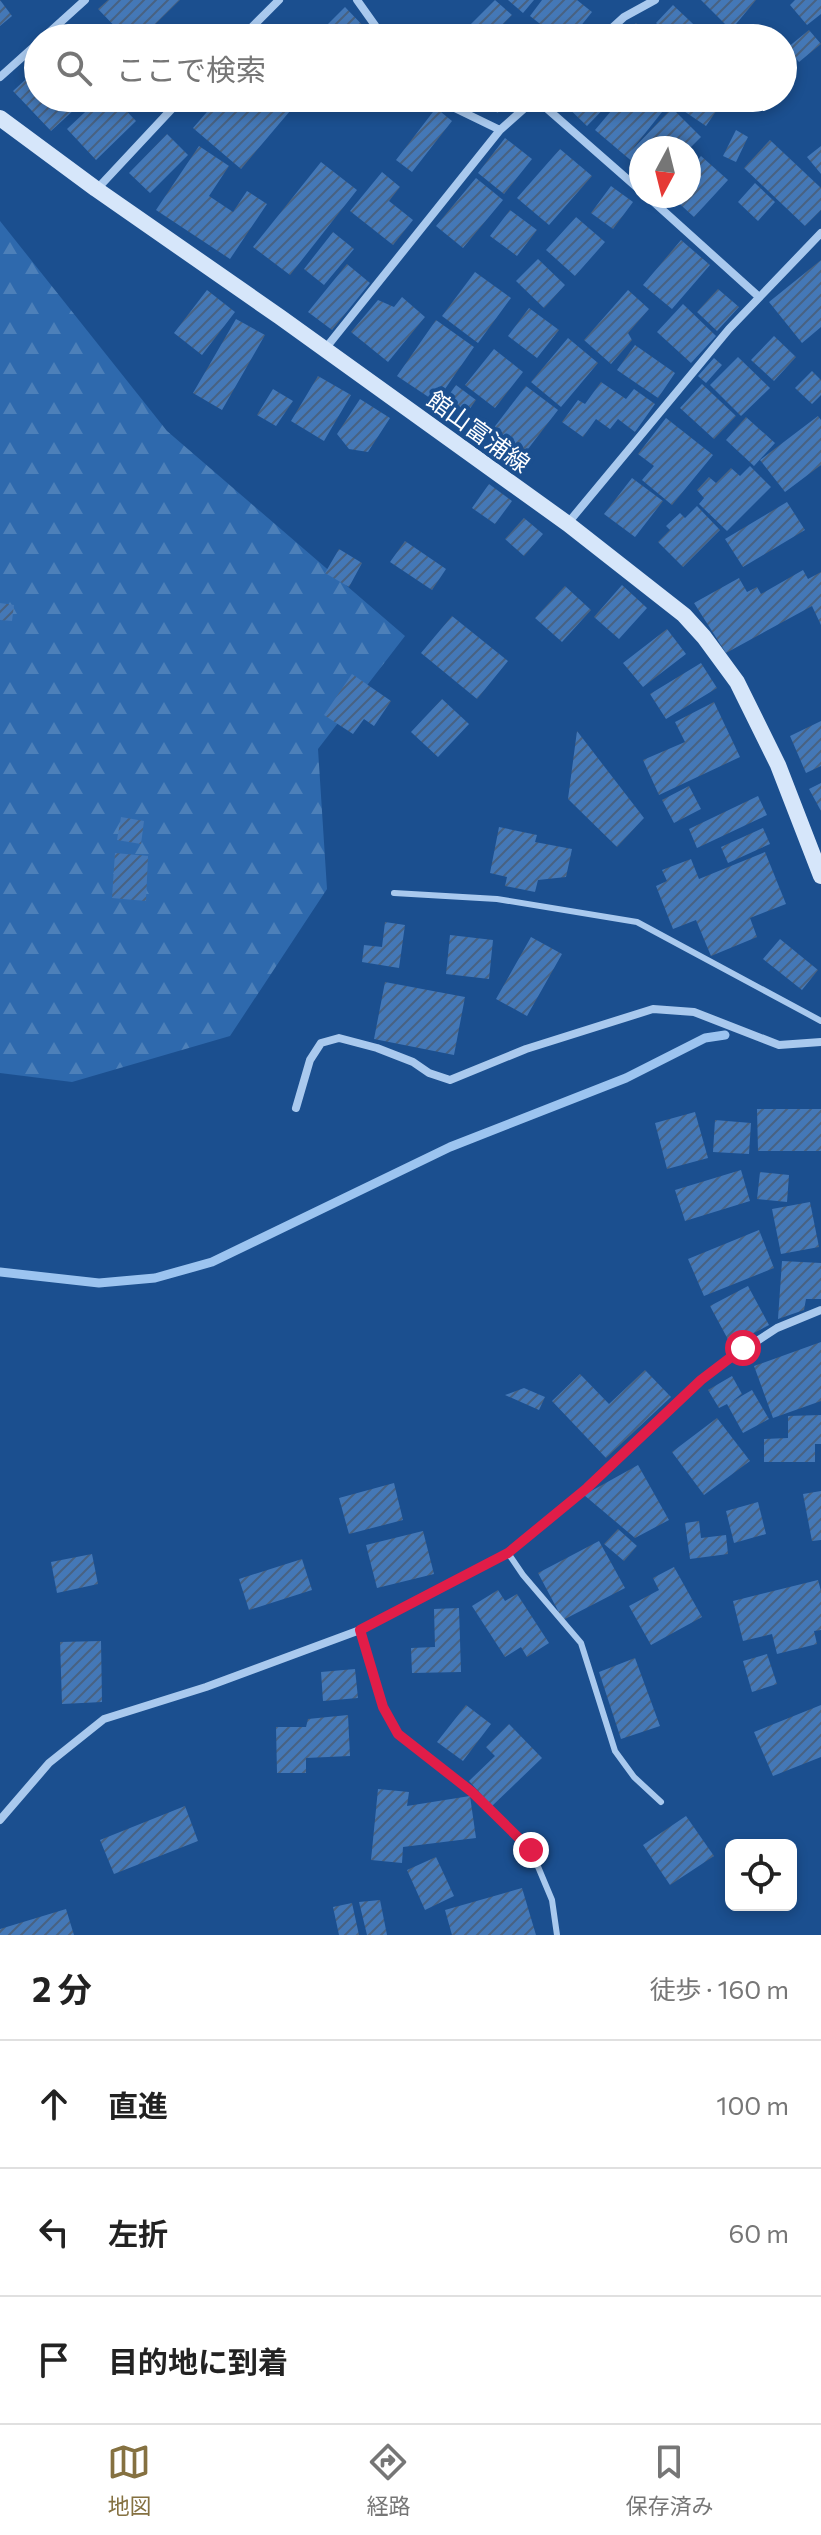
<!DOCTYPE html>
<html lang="ja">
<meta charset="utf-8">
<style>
body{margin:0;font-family:Commissioner,"Noto Sans JP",sans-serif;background:#f2f2f2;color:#222}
.controls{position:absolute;right:24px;bottom:24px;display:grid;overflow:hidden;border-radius:12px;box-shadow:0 4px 12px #0003}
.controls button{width:72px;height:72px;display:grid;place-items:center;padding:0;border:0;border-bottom:2px solid #e0e0e0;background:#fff;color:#222;font:40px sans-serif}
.compass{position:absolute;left:629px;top:136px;width:72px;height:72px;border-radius:50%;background:#fff;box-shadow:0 4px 12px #0003;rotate:187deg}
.stop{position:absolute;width:24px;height:24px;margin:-18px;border:6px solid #e11d48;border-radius:50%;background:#fff}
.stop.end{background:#e11d48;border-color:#fff;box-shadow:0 2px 8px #0008}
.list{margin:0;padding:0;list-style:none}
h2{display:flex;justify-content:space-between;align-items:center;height:104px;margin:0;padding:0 32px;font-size:34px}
h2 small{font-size:26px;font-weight:400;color:#767676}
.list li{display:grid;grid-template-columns:52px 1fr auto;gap:24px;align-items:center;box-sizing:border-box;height:128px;padding:0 32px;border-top:2px solid #e0e0e0}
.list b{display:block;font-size:30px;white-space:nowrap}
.list em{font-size:26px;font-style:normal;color:#767676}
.icon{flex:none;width:44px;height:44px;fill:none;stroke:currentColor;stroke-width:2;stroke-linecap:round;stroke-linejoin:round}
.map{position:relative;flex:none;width:821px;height:1935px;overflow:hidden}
.search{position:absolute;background:#fff;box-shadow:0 4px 12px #0003;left:24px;right:24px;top:24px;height:88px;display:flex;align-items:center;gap:20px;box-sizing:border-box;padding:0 28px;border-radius:44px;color:#767676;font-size:30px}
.sheet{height:488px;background:#fff}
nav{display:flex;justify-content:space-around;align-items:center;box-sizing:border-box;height:112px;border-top:2px solid #e0e0e0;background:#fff;font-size:22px;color:#767676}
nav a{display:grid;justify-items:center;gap:4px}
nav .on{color:#857141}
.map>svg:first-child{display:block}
.forest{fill:url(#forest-firs)}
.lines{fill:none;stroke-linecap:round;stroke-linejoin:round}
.stream{stroke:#9cc4f0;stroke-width:9}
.building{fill:url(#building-hatch)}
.service{stroke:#a9c9ee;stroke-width:6}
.minor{stroke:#a9c9ee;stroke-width:8}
.secondary{stroke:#d6e6fa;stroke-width:16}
.route{stroke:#e11d48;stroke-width:10}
.labels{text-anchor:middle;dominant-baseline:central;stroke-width:8;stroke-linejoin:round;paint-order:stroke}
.street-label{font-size:24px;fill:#fff;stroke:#1b4f8f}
</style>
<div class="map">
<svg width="821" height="1935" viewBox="0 0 821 1935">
<defs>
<pattern id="forest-firs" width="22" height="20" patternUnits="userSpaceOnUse" patternTransform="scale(2)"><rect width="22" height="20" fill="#2e69ad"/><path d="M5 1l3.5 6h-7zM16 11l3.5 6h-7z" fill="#4d80b9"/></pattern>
<pattern id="building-hatch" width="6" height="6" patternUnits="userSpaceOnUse" patternTransform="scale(2)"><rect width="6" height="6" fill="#4478b7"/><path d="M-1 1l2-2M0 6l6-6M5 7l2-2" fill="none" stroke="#486282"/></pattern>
</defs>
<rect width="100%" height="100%" fill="#1b4f8f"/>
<path class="forest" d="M0 221 167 431 405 636 318 749 327 889 230 1036 72 1082 0 1073Z"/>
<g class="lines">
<path class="stream" d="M0 1272 99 1283 155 1278 212 1262 450 1147 626 1078 705 1038 725 1035"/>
</g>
<path class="building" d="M0 0 12 16 0 26Z
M108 0H180L141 38H126L98 9Z
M495 0 512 15 489 38H475L466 29Z
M508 0H534L523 13Z
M542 0H577L592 12 571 38H558L530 16Z
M701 0H756L731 30Z
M795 0H821V14L807 25 790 5Z
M673 5 708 38H672L656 23Z
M345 7 368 31 361 38H326L320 32Z
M636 23 647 35 645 38H629L625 35Z
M513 25 531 38H503Z
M809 30 821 44 799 62 787 48Z
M38 68V98H87L51 131 13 91Z
M100 98H114L136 121 96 160 67 129Z
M219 98H238L242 101 244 98H301L241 169 193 128Z
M469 98H505L498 113Z
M558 98H614L587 126Z
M622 98H654L666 107 631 151 672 108 701 137 690 148H641V169L595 130Z
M676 98H725L706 126 672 103Z
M436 108 452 121 412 172 396 160Z
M736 130 748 137 736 162 723 156Z
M167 134 188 155 150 193 129 173Z
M505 138 532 159 504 194 478 173Z
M770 140 821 188V210L805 226 744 168Z
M199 146 229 166 209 196 233 212 247 191 267 204 230 259 156 210Z
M821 146V174L807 157Z
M560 149 592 176 549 225 517 198Z
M701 156 728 180 694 217 671 196H689V169Z
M321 162 357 190 290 275 253 247Z
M382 172 400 187 389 201 413 220 393 245 350 211Z
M476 178 503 200 463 248 436 226Z
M755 183 775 202 758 221 738 202Z
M611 186 633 202 613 229 591 213Z
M510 210 537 230 517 256 490 236Z
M576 217 605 242 575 276 546 250Z
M333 232 354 249 324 285 304 269Z
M681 240 710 265 672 309 643 285Z
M538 259 565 285 544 308 516 281Z
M821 260V327L802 343 769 302Z
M347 264 370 283 332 330 308 312Z
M475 272 511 298 478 343 442 316Z
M718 289 739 307 717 331 697 312Z
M207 290 235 312 202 355 174 333Z
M628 290 649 309 628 333 632 340 611 364 584 340Z
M402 297 425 317 388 362 351 332 378 300 394 307Z
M683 304 716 336 691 363 657 332Z
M529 308 559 330 537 358 508 336Z
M236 319 265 335 222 410 193 393Z
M436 320 474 347 436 402 397 376Z
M774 336 796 357 774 381 751 360Z
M568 338 598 363 561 407 531 382Z
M635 345 675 373 658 398 617 370Z
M494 349 523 372 495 408 465 385Z
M738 357 770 388 741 416 710 385Z
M714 358 722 365 706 383 698 376Z
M812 371 821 380V395L812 404 795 388Z
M318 376 351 395 324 441 291 421Z
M601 382 626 399 634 389 655 404 635 432 618 419 610 429 596 419 583 437 562 422 578 400 585 404Z
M702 384 736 416 714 439 680 408Z
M456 385 476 400 461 421 441 406Z
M526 386 558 410 521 458 489 434Z
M273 389 293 401 276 426 257 415Z
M360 399 390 418 368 452 349 449 337 434Z
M818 416 821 420V465L785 492 760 460Z
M746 417 775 443 754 466 726 440Z
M666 418 713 455 672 505 642 480 654 466 638 454Z
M750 466 771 487 727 531 699 504 704 498 697 490 709 477 716 483 731 468 740 476Z
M632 478 663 501 635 537 604 514Z
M489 484 512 501 495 524 472 508Z
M787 502 805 530 743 567 725 539Z
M697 506 720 530 683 567 658 542 670 530 666 526 680 513 685 518Z
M524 518 543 534 524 556 505 539Z
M405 541 446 569 432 590 390 562Z
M339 549 362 563 349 587 325 573Z
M803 570 808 579 821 572V625L812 606 726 653 694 603 739 578 747 592 757 587 761 594Z
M622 585 647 608 619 639 594 617Z
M565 586 591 610 562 642 535 618Z
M0 603 14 605 12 621 0 620Z
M452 616 508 661 477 699 421 653Z
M667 629 686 654 643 687 623 663Z
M701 663 717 688 666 719 650 694Z
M352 674 391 701 374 726 364 719 353 734 324 715Z
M442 699 469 724 438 757 411 732Z
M714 702 740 757 659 795 643 760 685 742 675 722Z
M821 721V766L806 773 790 736Z
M577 731 644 818 617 847 568 799Z
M821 783V811L809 789Z
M689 786 701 809 674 823 662 800Z
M758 796 767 815 697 848 689 829Z
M121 817 144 821 141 844 117 840Z
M499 827 537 835 535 842 572 849 566 877 538 880 535 892 505 886 507 877 490 873Z
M763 828 770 844 728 863 721 847Z
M765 852 786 904 750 918 757 937 711 956 696 920 673 929 656 886 667 881 662 870 691 859 699 879Z
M115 853 148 856 146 901 112 898Z
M385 922 405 925 399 968 362 962 364 945 382 947Z
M450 935 493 940 489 979 446 974Z
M531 937 562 954 527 1016 496 999Z
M780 939 818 970 802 990 763 959Z
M385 982 465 997 454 1055 374 1039Z
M757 1109H821V1151H758Z
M695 1112 708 1158 667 1169 655 1123Z
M715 1120 751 1123 749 1154 713 1152Z
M741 1170 750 1201 685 1221 675 1190Z
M760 1172 789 1175 787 1202 757 1199Z
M810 1202 819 1247 781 1254 772 1209Z
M759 1230 774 1268 704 1296 688 1259Z
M782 1261 821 1263V1299H806L804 1310 778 1319Z
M748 1286 769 1325 731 1345 710 1306Z
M821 1342V1401L773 1418 754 1366Z
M645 1370 671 1397 606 1458 552 1401 580 1374 609 1404Z
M732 1376 742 1394 731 1402 752 1390 769 1419 743 1433 727 1404 719 1408 708 1390Z
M524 1388 545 1397 539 1410 505 1395Z
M821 1415V1444H815V1462H764V1439L788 1438V1416Z
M717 1418 750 1461 704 1495 672 1452Z
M638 1465 669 1520 635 1538 584 1495Z
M394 1483 403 1520 349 1534 339 1498Z
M821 1491V1540L812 1541 803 1494Z
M758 1502 766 1534 734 1543 726 1511Z
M699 1521 701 1538 726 1535 728 1554 690 1559 685 1523Z
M618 1529 637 1546 624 1561 604 1544Z
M423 1531 434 1574 377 1588 366 1545Z
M599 1541 625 1588 563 1620 538 1573Z
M92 1554 98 1584 57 1593 51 1562Z
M302 1559 312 1590 249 1610 239 1579Z
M674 1567 702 1617 651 1645 629 1606 659 1590 653 1578Z
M818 1580 821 1591V1630L814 1631 817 1644 777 1654 772 1634 743 1641 733 1601Z
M498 1590 505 1601 517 1594 549 1643 527 1657 521 1647 505 1657 472 1606Z
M459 1608 461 1672 412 1673 411 1648 435 1647 434 1609Z
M101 1641 102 1702 62 1704 60 1642Z
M767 1654 777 1684 752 1692 743 1661Z
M635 1658 660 1726 621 1739 599 1672Z
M355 1669 358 1698 323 1701 321 1672Z
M466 1705 491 1724 463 1761 437 1742Z
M821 1705V1757L773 1776 754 1732Z
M348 1715 350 1756 306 1758V1773H277L276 1727H306L308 1719Z
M509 1724 542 1758 492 1806 469 1781 495 1756 486 1747Z
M378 1789 409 1792 407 1806 470 1796 476 1838 403 1847 402 1863 371 1860Z
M185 1806 198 1841 114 1874 100 1840Z
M686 1816 714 1856 670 1885 643 1845Z
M436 1857 454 1896 425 1910 407 1870Z
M522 1888 536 1935H452L445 1910Z
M380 1900 387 1935H367L359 1902Z
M352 1903 359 1935H339L333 1907Z
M66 1909 74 1935H0V1929Z"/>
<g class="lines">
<path class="service" d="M394 893 497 899 637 922 821 1021
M508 1553 523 1575 581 1643 615 1751 634 1777 661 1802
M360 1630 383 1707 398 1734 472 1792 531 1850 552 1900 557 1935"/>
<path class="minor" d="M357 0 384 38
M43 38 85 0
M241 38 279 0
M601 38 624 17 655 0
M0 77 38 43
M434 98 500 130
M536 99 641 191
M97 189 182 98
M647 196 758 296
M325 349 500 130 536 98
M568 523 729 329 821 233
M296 1108 310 1060 321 1043 339 1038 377 1048 413 1062 429 1073 450 1080 526 1049 653 1009 694 1012 779 1045 821 1042
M0 1820 49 1763 104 1719 206 1687 360 1630 508 1553 587 1488 701 1380 723 1363 777 1328 821 1310"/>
<path class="secondary" d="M0 118 96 189 280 317 568 524 684 615 704 637 737 682 778 765 821 876"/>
</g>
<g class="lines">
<path class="route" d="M531 1850 472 1792 398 1734 383 1707 360 1630 508 1553 587 1488 701 1380 743 1348"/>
</g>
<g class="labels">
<g class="street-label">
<text transform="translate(479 431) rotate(36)">館山富浦線</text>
</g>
</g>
</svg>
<div class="controls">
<button><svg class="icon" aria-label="locate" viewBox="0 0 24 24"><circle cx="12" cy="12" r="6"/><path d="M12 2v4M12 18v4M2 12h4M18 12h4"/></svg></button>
</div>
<svg class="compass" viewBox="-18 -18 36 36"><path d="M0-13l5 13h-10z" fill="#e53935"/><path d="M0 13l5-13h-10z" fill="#767676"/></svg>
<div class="stop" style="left:743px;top:1348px"></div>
<div class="stop end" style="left:531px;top:1850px"></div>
<div class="search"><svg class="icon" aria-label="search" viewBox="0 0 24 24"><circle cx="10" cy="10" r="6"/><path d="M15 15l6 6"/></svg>ここで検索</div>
</div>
<section class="sheet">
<h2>2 分<small>徒歩 · 160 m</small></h2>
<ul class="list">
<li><svg class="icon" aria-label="ahead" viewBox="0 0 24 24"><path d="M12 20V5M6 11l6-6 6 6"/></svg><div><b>直進</b></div><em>100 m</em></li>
<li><svg class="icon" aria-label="left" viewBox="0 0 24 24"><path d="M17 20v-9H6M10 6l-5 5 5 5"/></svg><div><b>左折</b></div><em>60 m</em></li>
<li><svg class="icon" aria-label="arrive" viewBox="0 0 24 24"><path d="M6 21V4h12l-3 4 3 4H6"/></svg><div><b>目的地に到着</b></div></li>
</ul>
</section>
<nav>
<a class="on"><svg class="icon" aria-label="map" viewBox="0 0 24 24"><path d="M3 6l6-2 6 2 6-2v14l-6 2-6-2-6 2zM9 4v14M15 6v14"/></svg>地図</a>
<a><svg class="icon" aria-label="directions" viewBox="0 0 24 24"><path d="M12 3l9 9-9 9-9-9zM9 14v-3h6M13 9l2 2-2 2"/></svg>経路</a>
<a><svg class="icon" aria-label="saved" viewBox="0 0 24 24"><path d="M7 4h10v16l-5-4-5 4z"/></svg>保存済み</a>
</nav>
